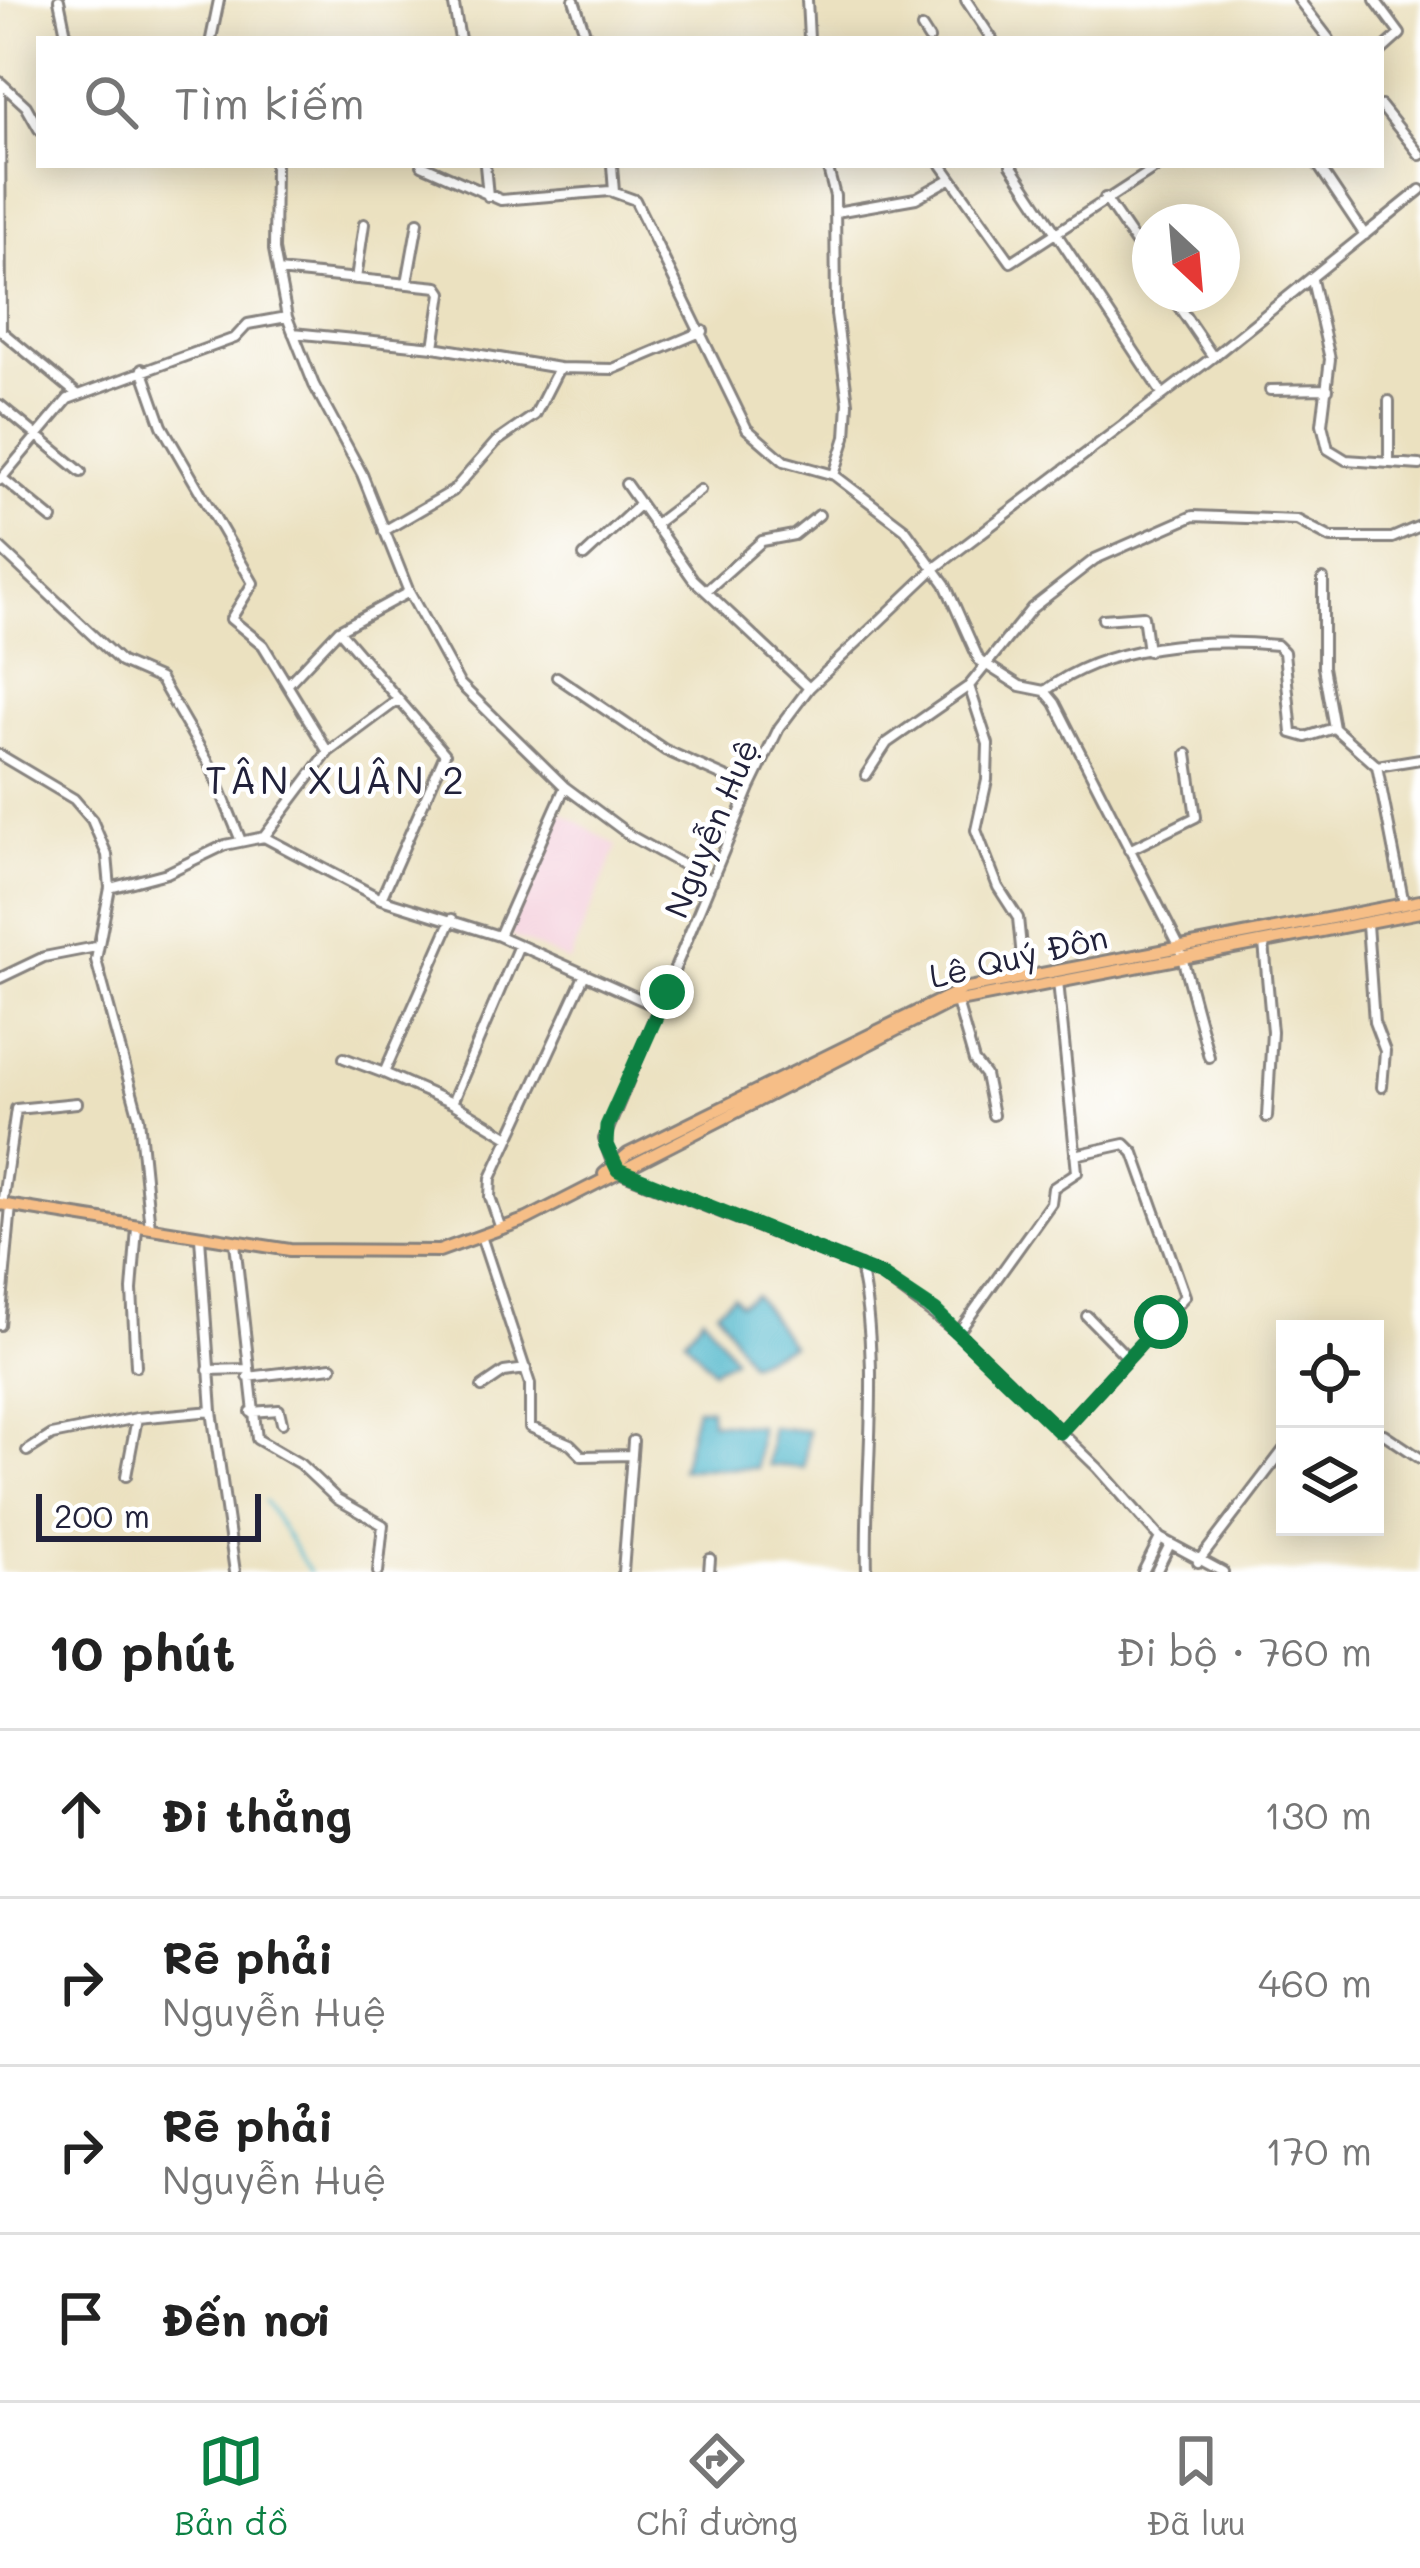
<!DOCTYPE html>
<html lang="vi">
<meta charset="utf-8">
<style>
body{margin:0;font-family:Mali,sans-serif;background:#f6f6f6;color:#222}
.controls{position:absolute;right:36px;bottom:36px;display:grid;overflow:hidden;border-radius:0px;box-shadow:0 6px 30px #0003}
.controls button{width:108px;height:108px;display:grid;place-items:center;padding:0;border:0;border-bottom:3px solid #e0e0e0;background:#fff;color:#222;font:60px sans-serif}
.compass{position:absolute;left:1132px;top:204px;width:108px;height:108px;border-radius:50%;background:#fff;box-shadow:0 6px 30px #0003;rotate:154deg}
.scale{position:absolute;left:36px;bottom:30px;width:225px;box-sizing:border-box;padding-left:12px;border:6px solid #22223b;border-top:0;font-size:33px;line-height:42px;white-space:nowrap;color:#22223b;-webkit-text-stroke:9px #fff;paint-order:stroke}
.stop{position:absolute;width:36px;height:36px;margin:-27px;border:9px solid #0b8043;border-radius:50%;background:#fff}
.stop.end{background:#0b8043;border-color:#fff;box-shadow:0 3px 12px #0008}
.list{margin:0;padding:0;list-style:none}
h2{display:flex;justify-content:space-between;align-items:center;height:156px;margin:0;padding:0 48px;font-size:51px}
h2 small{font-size:39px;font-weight:400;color:#767676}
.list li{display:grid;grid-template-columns:78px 1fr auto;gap:36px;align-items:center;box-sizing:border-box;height:168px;padding:0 48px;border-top:3px solid #e0e0e0}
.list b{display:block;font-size:45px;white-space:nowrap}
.list p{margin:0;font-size:39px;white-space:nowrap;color:#767676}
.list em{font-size:39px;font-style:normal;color:#767676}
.icon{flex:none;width:66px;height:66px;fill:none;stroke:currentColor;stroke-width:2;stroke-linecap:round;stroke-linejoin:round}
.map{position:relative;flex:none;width:1420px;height:1572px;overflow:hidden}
.search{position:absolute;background:#fff;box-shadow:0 6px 30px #0003;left:36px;right:36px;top:36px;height:132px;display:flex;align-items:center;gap:30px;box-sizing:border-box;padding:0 42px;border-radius:0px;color:#767676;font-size:45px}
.sheet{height:828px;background:#fff}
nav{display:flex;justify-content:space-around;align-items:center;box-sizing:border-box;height:168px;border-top:3px solid #e0e0e0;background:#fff;font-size:33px;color:#767676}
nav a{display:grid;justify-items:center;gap:6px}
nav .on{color:#0b8043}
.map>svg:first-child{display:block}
.built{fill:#f4cfdc}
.water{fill:#4db6ca;stroke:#386c82;stroke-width:3}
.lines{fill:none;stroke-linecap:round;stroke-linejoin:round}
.stream{stroke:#4db6ca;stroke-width:3}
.minor-casing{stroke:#86827e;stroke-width:14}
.major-casing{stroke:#86827e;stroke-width:16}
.minor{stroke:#fff;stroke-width:8}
.major{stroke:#f6be87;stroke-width:10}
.route{stroke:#0b8043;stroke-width:15}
.labels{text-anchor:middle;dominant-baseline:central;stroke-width:9;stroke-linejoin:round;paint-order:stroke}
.street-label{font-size:33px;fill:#22223b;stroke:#fff}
.quarter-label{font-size:39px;letter-spacing:3px;fill:#22223b;stroke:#fff}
</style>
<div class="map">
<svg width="1420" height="1572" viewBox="0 0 1420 1572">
<rect width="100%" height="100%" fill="#fff"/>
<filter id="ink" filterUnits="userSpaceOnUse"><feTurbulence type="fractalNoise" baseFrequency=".00833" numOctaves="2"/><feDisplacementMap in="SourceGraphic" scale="24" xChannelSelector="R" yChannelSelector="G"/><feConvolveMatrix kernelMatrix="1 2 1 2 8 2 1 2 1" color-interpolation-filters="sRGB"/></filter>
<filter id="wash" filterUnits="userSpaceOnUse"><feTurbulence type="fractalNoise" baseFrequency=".004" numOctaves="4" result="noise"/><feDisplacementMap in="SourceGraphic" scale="48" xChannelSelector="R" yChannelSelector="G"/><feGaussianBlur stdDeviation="2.7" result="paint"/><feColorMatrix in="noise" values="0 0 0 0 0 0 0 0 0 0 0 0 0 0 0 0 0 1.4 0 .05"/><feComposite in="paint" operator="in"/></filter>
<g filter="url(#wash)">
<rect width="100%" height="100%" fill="#ebe1c0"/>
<path class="built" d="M559 810 617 846 569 962 503 932Z"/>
<path class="water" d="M755 1295 791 1345 749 1363 717 1309 733 1296 740 1304Z
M703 1315 734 1358 713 1370 685 1339Z
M696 1408H710L711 1422 759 1426 757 1468 681 1469Z
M771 1427 808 1431 804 1468 768 1465Z"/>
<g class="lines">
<path class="stream" d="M265 1501 310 1572"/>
</g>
</g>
<g filter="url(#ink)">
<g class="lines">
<g class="minor-casing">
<path id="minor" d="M59 0 67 39
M453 0 460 39
M574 0 587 39
M807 0 809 39
M966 0 992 39
M1299 0 1329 39
M1375 0 1400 34 1381 51
M922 28 929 39
M211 39 219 0
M0 82 1 331 77 394
M1 83 26 106 39 129
M1381 106 1420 155
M275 165 274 250 287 317 314 385 362 474 409 592 459 683 565 787
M422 165 501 200 610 191 635 200 747 429 784 461 834 475 905 529 945 584 979 660 1020 686 1045 691 1055 703 1179 946 1209 1057
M485 165 488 196
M612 165 614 192
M827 165 835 196 836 314 848 403 846 437 834 475
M942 165 1011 262 1160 165
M1011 165 1163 395
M1318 165 1365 235
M1105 198 1150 264
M836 212 916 198 950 179
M278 271 438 287 442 293 434 347
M356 279 364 224
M1312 280 1330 359 1322 424 1328 449 1346 460 1420 465
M407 283 418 222
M1170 294 1213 357
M293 333 434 347 559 368
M142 369 162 426 253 583 231 619 263 645 328 752
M1270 390 1328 389
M0 405 81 472
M1389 463V401
M2 478 52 519
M0 480 68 399 235 338 248 324 287 317
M626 484 693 579 809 688
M654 525 700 490
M384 531 453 491 496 442 535 415 559 368 613 369 703 331
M0 548 121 662 160 679 211 767 241 841
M584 556 640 504
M1323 579V667L1334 728 1377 766 1404 904
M706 591 762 541 794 535 819 515
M1103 619 1143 616 1148 651
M339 630 445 754 381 899
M557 677 665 750 750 788
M289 683 339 630 409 592
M969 686 988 744 987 780 976 830 998 887 1018 918 1024 977
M1045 691C1106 644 1203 638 1277 645L1284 652 1292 733 1306 737 1334 728
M0 755 74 799 92 820 107 855 110 888 96 960 139 1118 150 1228
M1377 766 1420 759
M866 775 887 743 969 686 1032 608 1095 559 1193 516 1297 520 1331 538H1392L1420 526
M264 837 328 752 398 700
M1129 850 1196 817 1187 754
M110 888 167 873 225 845 264 837 381 899 499 936 660 1008
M452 919 384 1073 452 1103 519 945
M1367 924 1374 1022 1385 1051 1382 1087
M499 936 565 787 631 836 712 881
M1264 943 1272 1032 1267 1117
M0 978 44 957 96 947
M957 1002 974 1061 985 1075 993 1115
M344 1058 384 1073
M452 1103 509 1137
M2 1205 16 1109 77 1103
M501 1229 490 1197 491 1178 585 974
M200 1237 212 1411 235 1572
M482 1239 530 1384V1427L570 1444 582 1456 632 1455
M235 1243 257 1439 300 1464 337 1499 383 1525 378 1572
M860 1266C882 1367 864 1470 867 1572
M1087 1316 1128 1358
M0 1325 11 1206
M958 1333 1051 1203 1053 1188 1077 1172 1058 981
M136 1366 132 1290 137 1228
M208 1370 247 1369
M248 1377 332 1367
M482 1387 504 1372 526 1369
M251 1412 279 1410 282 1423
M1060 1432 1185 1296 1134 1153 1125 1144 1075 1155
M1375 1436 1384 1434 1420 1458
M27 1451 52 1435 137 1418
M126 1476 137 1418 212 1411
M1198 1562 1285 1448
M623 1572 633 1441
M709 1572 710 1559
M1143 1572 1160 1538
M1156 1572 1170 1544
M1223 1572 1160 1538 1098 1468 958 1333 881 1275 624 1174 612 1163 604 1139 750 788 779 728 809 688 935 568 1213 357 1420 190"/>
</g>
<g class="major-casing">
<path id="major" d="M604 1174 628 1154 963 989 1420 901
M0 1204 290 1250 439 1251 527 1219 949 1003 1420 912"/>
</g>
<use href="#minor" class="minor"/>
<use href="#major" class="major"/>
</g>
</g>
<g class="lines" filter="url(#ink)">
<path class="route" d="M667 992 607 1126 606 1145 618 1170 881 1275 935 1311 1060 1432 1161 1322"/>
</g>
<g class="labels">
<g class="street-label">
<text transform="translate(710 828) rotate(-67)">Nguyễn Huệ</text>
<text transform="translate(1018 955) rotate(-13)">Lê Quý Đôn</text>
</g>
<g class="quarter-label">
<text x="336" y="778">TÂN XUÂN 2</text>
</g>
</g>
</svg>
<div class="controls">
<button><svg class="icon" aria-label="locate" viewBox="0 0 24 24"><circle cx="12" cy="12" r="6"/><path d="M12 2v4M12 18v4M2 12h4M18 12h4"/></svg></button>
<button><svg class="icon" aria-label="layers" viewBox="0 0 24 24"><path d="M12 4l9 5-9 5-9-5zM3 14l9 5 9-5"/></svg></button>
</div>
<svg class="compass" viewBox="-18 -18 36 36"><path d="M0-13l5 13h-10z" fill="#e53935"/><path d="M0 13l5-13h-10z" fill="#767676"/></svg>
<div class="scale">200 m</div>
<div class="stop" style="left:1161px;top:1322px"></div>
<div class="stop end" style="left:667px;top:992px"></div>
<div class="search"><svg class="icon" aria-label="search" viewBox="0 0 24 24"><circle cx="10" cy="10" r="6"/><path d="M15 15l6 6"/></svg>Tìm kiếm</div>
</div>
<section class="sheet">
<h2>10 phút<small>Đi bộ · 760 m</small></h2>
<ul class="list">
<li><svg class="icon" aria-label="ahead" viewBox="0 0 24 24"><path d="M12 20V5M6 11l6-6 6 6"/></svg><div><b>Đi thẳng</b></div><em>130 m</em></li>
<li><svg class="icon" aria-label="right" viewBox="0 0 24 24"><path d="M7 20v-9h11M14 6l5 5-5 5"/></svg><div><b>Rẽ phải</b><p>Nguyễn Huệ</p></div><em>460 m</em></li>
<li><svg class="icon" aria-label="right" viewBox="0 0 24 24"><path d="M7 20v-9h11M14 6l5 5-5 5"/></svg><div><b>Rẽ phải</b><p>Nguyễn Huệ</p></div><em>170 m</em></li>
<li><svg class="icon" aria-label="arrive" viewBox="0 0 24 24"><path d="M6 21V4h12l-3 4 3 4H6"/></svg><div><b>Đến nơi</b></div></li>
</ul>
</section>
<nav>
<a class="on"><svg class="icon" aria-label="map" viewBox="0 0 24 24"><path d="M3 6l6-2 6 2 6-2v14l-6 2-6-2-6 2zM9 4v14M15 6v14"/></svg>Bản đồ</a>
<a><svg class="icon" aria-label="directions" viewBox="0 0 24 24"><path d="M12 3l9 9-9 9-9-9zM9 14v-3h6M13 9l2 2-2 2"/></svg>Chỉ đường</a>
<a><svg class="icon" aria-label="saved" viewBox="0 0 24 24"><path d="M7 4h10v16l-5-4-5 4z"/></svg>Đã lưu</a>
</nav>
